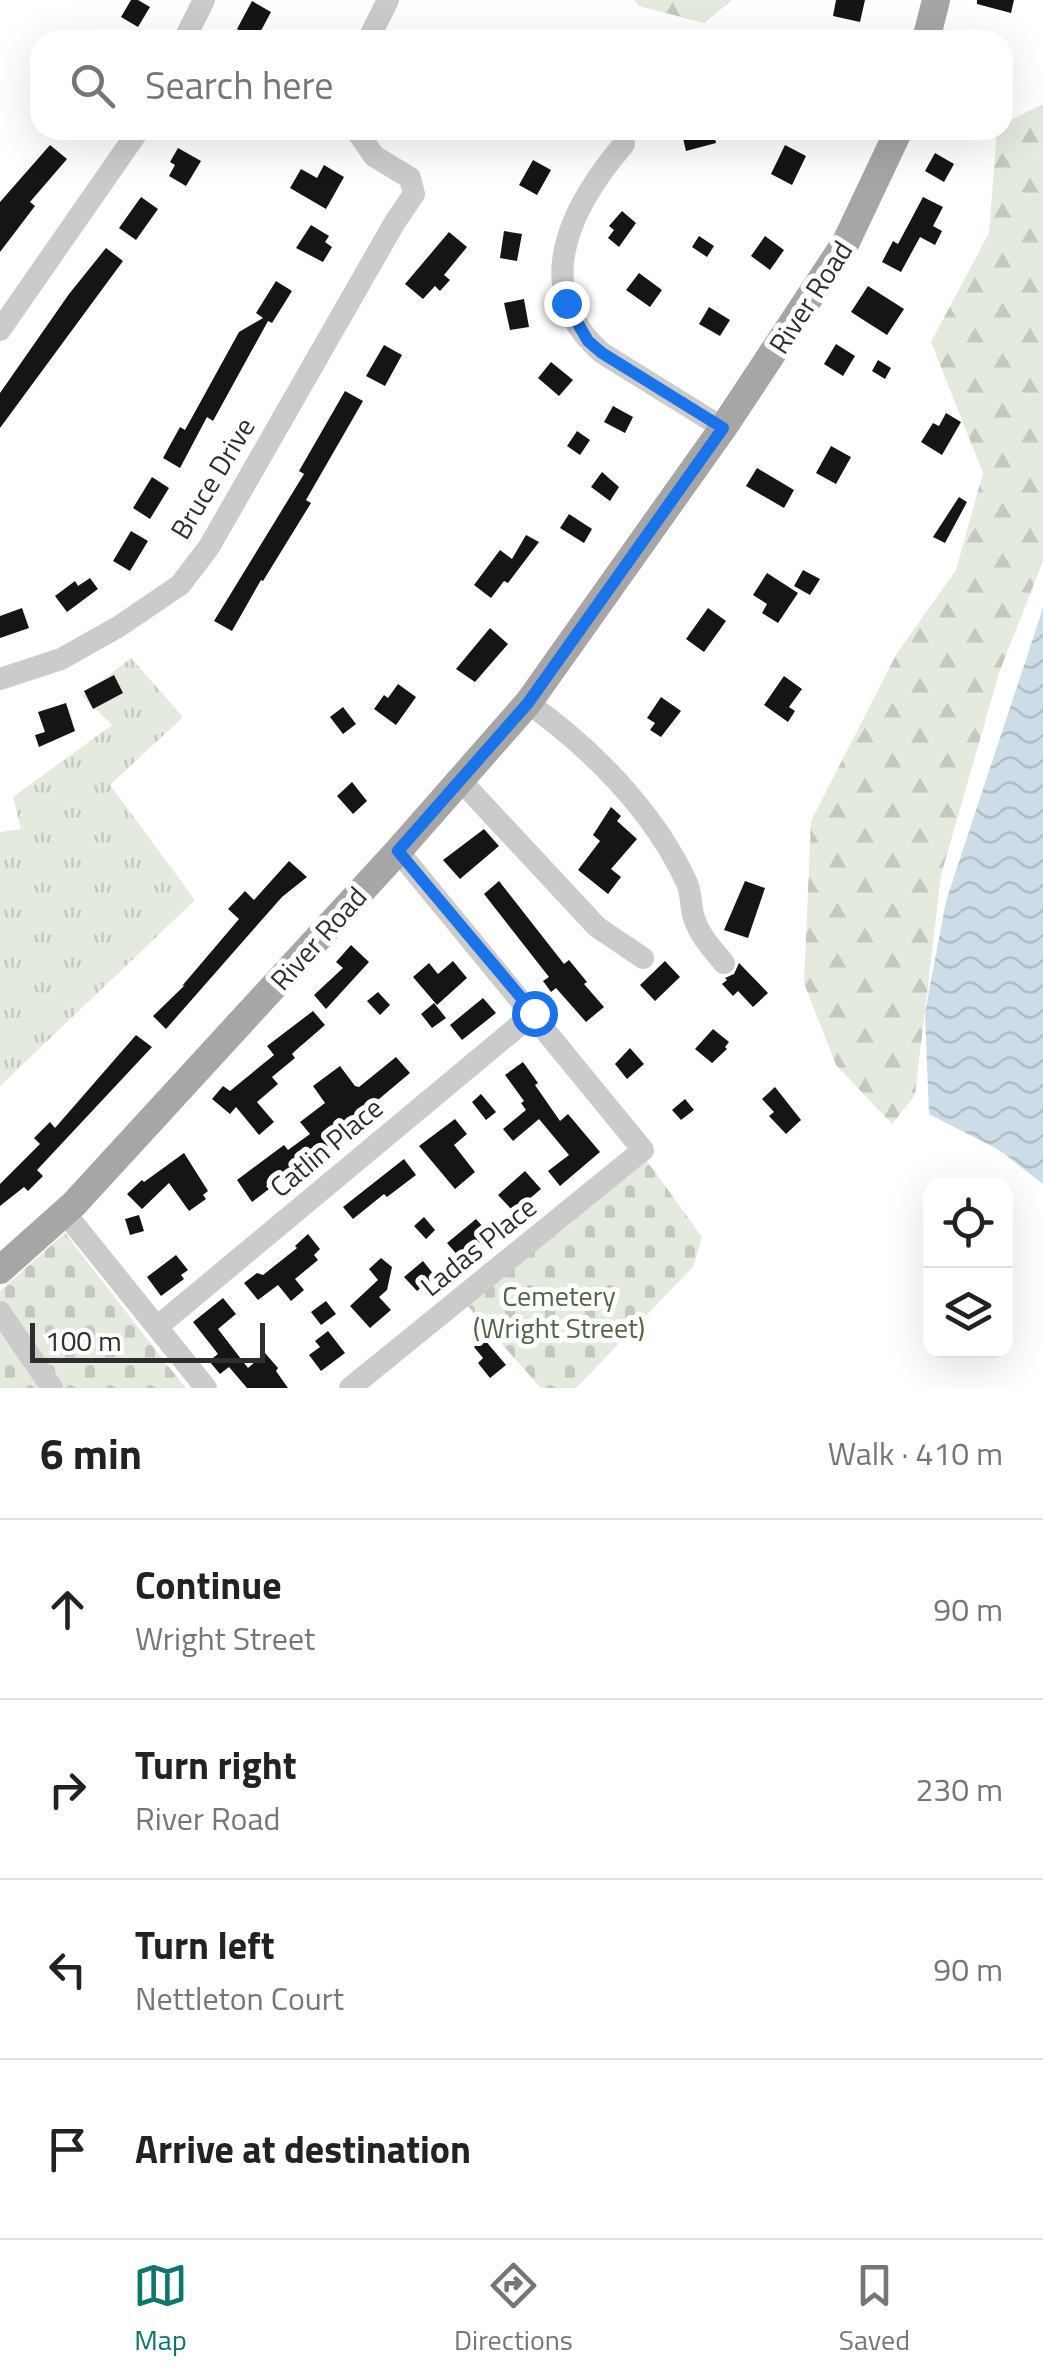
<!DOCTYPE html>
<meta charset="utf-8">
<style>
body{margin:0;font-family:"Titillium Web",sans-serif;background:#f2f2f2;color:#222}
.controls{position:absolute;right:30px;bottom:30px;display:grid;overflow:hidden;border-radius:20px;box-shadow:0 10px 40px #0002}
.controls button{width:90px;height:90px;display:grid;place-items:center;padding:0;border:0;border-bottom:2px solid #e0e0e0;background:#fff;color:#222;font:50px sans-serif}
.scale{position:absolute;left:30px;bottom:25px;width:235px;box-sizing:border-box;padding-left:10px;border:5px solid #2e2e2e;border-top:0;font-size:28px;line-height:35px;white-space:nowrap;color:#2e2e2e;-webkit-text-stroke:8px #fff;paint-order:stroke}
.stop{position:absolute;width:30px;height:30px;margin:-22px;border:8px solid #1a73e8;border-radius:50%;background:#fff}
.stop.end{background:#1a73e8;border-color:#fff;box-shadow:0 2px 10px #0008}
.list{margin:0;padding:0;list-style:none}
h2{display:flex;justify-content:space-between;align-items:center;height:130px;margin:0;padding:0 40px;font-size:42px}
h2 small{font-size:32px;font-weight:400;color:#767676}
.list li{display:grid;grid-template-columns:65px 1fr auto;gap:30px;align-items:center;box-sizing:border-box;height:180px;padding:0 40px;border-top:2px solid #e0e0e0}
.list b{display:block;font-size:38px;white-space:nowrap}
.list p{margin:0;font-size:32px;white-space:nowrap;color:#767676}
.list em{font-size:32px;font-style:normal;color:#767676}
.icon{flex:none;width:55px;height:55px;fill:none;stroke:currentColor;stroke-width:2;stroke-linecap:round;stroke-linejoin:round}
.map{position:relative;flex:none;width:1043px;height:1388px;overflow:hidden}
.search{position:absolute;background:#fff;box-shadow:0 10px 40px #0002;left:30px;right:30px;top:30px;height:110px;display:flex;align-items:center;gap:25px;box-sizing:border-box;padding:0 35px;border-radius:30px;color:#767676;font-size:38px}
.sheet{height:850px;background:#fff}
nav{display:flex;justify-content:space-around;align-items:center;box-sizing:border-box;height:140px;border-top:2px solid #e0e0e0;background:#fff;font-size:28px;color:#767676}
nav a{display:grid;justify-items:center;gap:5px}
nav .on{color:#0f766e}
.map>svg:first-child{display:block}
.forest{fill:url(#forest-firs)}
.cemetery{fill:url(#cemetery-stones)}
.park{fill:url(#park-tufts)}
.water{fill:url(#water-waves)}
.building{fill:#151515}
.lines{fill:none;stroke-linecap:round;stroke-linejoin:round}
.minor{stroke:#cbcbcb;stroke-width:22}
.major{stroke:#a6a6a6;stroke-width:28}
.route{stroke:#1a73e8;stroke-width:12}
.labels{text-anchor:middle;dominant-baseline:central;stroke-width:10;stroke-linejoin:round;paint-order:stroke}
.street-label{font-size:28px;fill:#2e2e2e;stroke:#fff}
.park-label{font-size:28px;fill:#516541;stroke:#fff}
</style>
<div class="map">
<svg width="1043" height="1388" viewBox="0 0 1043 1388">
<defs>
<pattern id="forest-firs" width="22" height="20" patternUnits="userSpaceOnUse" patternTransform="scale(2.5)"><rect width="22" height="20" fill="#e4eade"/><path d="M5 1l3.5 6h-7zM16 11l3.5 6h-7z" fill="#c4c9bf"/></pattern>
<pattern id="cemetery-stones" width="16" height="16" patternUnits="userSpaceOnUse" patternTransform="scale(2.5)"><rect width="16" height="16" fill="#e4eade"/><path d="M2 7V4a2 2 0 0 1 4 0v3zM10 15v-3a2 2 0 0 1 4 0v3z" fill="#c4c9bf"/></pattern>
<pattern id="park-tufts" width="24" height="20" patternUnits="userSpaceOnUse" patternTransform="scale(2.5)"><rect width="24" height="20" fill="#e4eade"/><path d="M3 7l-1-3M5 7V3M7 7l1-3M15 17l-1-3M17 17v-4M19 17l1-3" fill="none" stroke="#c4c9bf"/></pattern>
<pattern id="water-waves" width="16" height="10" patternUnits="userSpaceOnUse" patternTransform="scale(2.5)"><rect width="16" height="10" fill="#ccdde8"/><path d="M0 5q4-4 8 0t8 0" fill="none" stroke="#b0bec7"/></pattern>
</defs>
<rect width="100%" height="100%" fill="#fff"/>
<path class="forest" d="M634 0H732L704 23 639 6Z
M1043 104V561L999 673 941 875 915 1095 892 1124 836 1065 804 983 811 821 897 653 956 570 983 473 931 342 989 233 997 130H1003V124Z"/>
<path class="cemetery" d="M647 1161 702 1237 693 1267 576 1388H541L466 1304Z
M65 1233 168 1366 186 1388H0V1291Z"/>
<path class="park" d="M131 658 183 717 110 785 195 900 0 1086V832L21 829 13 797 112 725 82 696Z"/>
<path class="water" d="M1043 608V1184L999 1150 929 1114 925 1013 946 901Z"/>
<path class="building" d="M131 0H138L150 7 138 27 121 17Z
M836 0H865L860 22 833 16Z
M977 0H1014L1011 13 977 4Z
M252 1 271 12 256 40 237 29Z
M681 130H713L716 143 686 151Z
M50 145 67 159 30 202 35 206 0 252V202Z
M785 145 806 156 792 185 771 174Z
M178 148 201 161 186 186 169 176 175 165 170 162Z
M935 153 954 164 944 182 925 171Z
M533 160 551 170 537 195 519 185Z
M324 165 344 177 326 209 290 188 301 169 317 178Z
M141 197 158 209 136 240 119 228Z
M923 197 943 207 933 226 942 231 935 245 920 237 901 272 882 262 893 241 898 244Z
M622 211 636 223 619 247 608 238 614 230 609 226Z
M311 225 329 236 325 242 332 247 323 262 296 248Z
M504 231 522 234 517 261 500 258Z
M449 232 467 247 444 275 450 280 440 291 435 286 423 299 405 284Z
M699 236 714 246 707 257 692 247Z
M765 236 784 250 770 270 751 256Z
M106 248 123 261 0 428V393L69 294Z
M639 273 662 290 650 307 626 290Z
M276 281 292 291 272 323 268 321 213 421 207 417 180 468 163 458 180 427 185 430 239 332 263 318 256 313Z
M868 286 904 309 887 335 851 312Z
M524 299 529 327 510 330 504 303Z
M709 307 730 320 720 336 699 324Z
M836 344 855 356 843 376 824 364Z
M384 345 402 355 385 386 366 376Z
M878 360 891 368 885 379 872 371Z
M551 362 573 380 559 396 538 378Z
M345 391 363 401 306 500 311 503 263 581 261 580 232 631 214 621 304 474 299 471Z
M613 406 633 417 625 433 604 422Z
M946 413 961 422 942 455 921 442 933 423 939 426Z
M577 431 590 440 580 455 567 446Z
M831 446 851 457 836 484 816 473Z
M757 468 794 490 784 508 746 486Z
M602 472 619 487 610 501 591 487Z
M152 477 169 488 150 519 133 508Z
M959 497 967 502 945 543 933 537Z
M569 514 592 529 584 543 560 528Z
M131 531 148 541 130 571 113 561Z
M526 535 539 542 508 583 504 581 491 598 474 585 500 550 512 559Z
M803 570 820 579 810 595 794 586Z
M767 573 798 593 778 623 762 613 767 604 753 595Z
M90 578 98 589 67 612 55 596 75 581 78 586Z
M22 608 29 628 0 638V616Z
M708 608 726 621 704 652 686 639Z
M490 628 508 644 475 682 456 669Z
M114 675 123 693 93 709 84 691Z
M784 676 802 689 789 707 795 711 788 722 764 705Z
M398 684 416 697 396 725 374 709 384 695 388 698Z
M661 697 681 711 661 737 650 730 655 723 647 718Z
M66 703 75 731 39 747 35 735 45 732 38 712Z
M343 707 356 724 343 734 330 717Z
M352 782 367 801 353 814 337 796Z
M611 807 621 816 617 821 637 839 611 869 621 877 608 894 578 870 600 841 593 835Z
M484 829 499 846 460 879 443 860Z
M289 861 307 877 282 897 166 1029 153 1016 185 985 182 986 239 919 228 909 245 891 254 900Z
M499 881 564 964 569 960 587 982 584 984 604 1007 586 1022 556 988 551 992 543 981 549 977 484 894Z
M745 881 765 888 748 938 724 930Z
M351 945 369 962 326 1009 314 995 343 968 336 962Z
M453 961 467 978 437 1005 413 977 429 963 438 974Z
M665 961 680 977 655 1001 640 985Z
M739 963 768 993 753 1007 738 991 733 996 722 984 727 980 725 978 734 974Z
M378 992 390 1005 380 1015 367 1001Z
M483 998 496 1013 462 1040 450 1025Z
M434 1003 446 1018 432 1028 421 1014Z
M313 1011 325 1025 295 1051 292 1054 295 1058 272 1077 278 1084 257 1102 274 1122 259 1135 236 1107 230 1114 212 1099 223 1086 230 1091 274 1055 267 1046Z
M713 1029 729 1042 725 1047 727 1049 712 1063 695 1049Z
M136 1035 152 1047 37 1170 43 1176 28 1191 24 1187 0 1206V1184L40 1144 34 1138 50 1122 55 1128Z
M630 1048 644 1064 627 1079 615 1064Z
M396 1057 410 1073 354 1120 363 1131 348 1142 343 1134 309 1160 306 1156 266 1186 269 1189 252 1202 237 1180 284 1145 288 1150 310 1134 300 1122 325 1103 313 1086 340 1066 355 1086 359 1087Z
M523 1062 538 1083 535 1085 560 1121 568 1114 600 1152 560 1186 548 1171 569 1155 539 1119 513 1141 503 1129 526 1110 521 1103 524 1101 505 1075Z
M775 1087 801 1120 786 1134 769 1116 774 1112 762 1099Z
M481 1094 496 1112 486 1120 472 1102Z
M685 1099 694 1110 681 1120 672 1110Z
M455 1119 467 1134 454 1145 475 1172 455 1189 419 1146Z
M184 1153 208 1191 203 1195 206 1199 189 1211 169 1183 142 1209 127 1194 142 1180 144 1182Z
M404 1159 416 1175 387 1197 384 1194 353 1219 343 1207Z
M525 1171 541 1189 514 1212 498 1195Z
M139 1215 144 1231 130 1235 125 1219Z
M424 1217 435 1230 426 1239 414 1226Z
M476 1219 485 1229 476 1236 481 1242 460 1258 447 1243Z
M308 1234 320 1249 314 1255 318 1260 295 1279 304 1290 291 1301 278 1285 258 1300 244 1283 257 1273 263 1275 297 1248 295 1246Z
M176 1255 188 1270 181 1275 184 1279 161 1296 147 1277Z
M381 1258 392 1267 387 1290 379 1297 391 1310 370 1328 350 1306 378 1280 369 1269Z
M423 1261 435 1276 417 1291 404 1277Z
M223 1298 236 1314 218 1329 248 1368 265 1353 278 1368 276 1371 288 1388H247L229 1367 220 1374 209 1361 218 1354 193 1322Z
M326 1301 336 1314 321 1325 311 1312Z
M328 1331 345 1353 321 1371 309 1355 320 1347 315 1341Z
M484 1339 506 1365 490 1378 478 1363 483 1358 474 1347Z"/>
<g class="lines">
<path class="minor" d="M184 40 204 0
M368 40 388 0
M624 144C572 205 527 288 602 353L723 428
M0 330 139 130
M0 679 61 659 118 627 180 585 209 547 395 222 414 194 410 178 374 156 356 130
M528 703C590 747 653 810 686 881 692 892 690 906 694 918 700 936 712 949 724 963
M461 781 597 927 643 958
M65 1213 206 1388
M0 1312 52 1388
M157 1327 534 1013
M350 1388 643 1150 398 851"/>
<path class="major" d="M926 40 936 0
M0 1270 74 1204 398 851 528 703 723 428 846 242 899 130"/>
</g>
<g class="lines">
<path class="route" d="M534 1013 398 851 528 703 723 428 602 353 588 341 566 303"/>
</g>
<g class="labels">
<g class="street-label">
<text transform="translate(810 297) rotate(-57)">River Road</text>
<text transform="translate(212 478) rotate(-59)">Bruce Drive</text>
<text transform="translate(318 938) rotate(-48)">River Road</text>
<text transform="translate(326 1147) rotate(-40)">Catlin Place</text>
<text transform="translate(478 1246) rotate(-39)">Ladas Place</text>
</g>
<g class="park-label">
<text x="559" y="1295">Cemetery<tspan x="559" dy="32">(Wright Street)</tspan></text>
</g>
</g>
</svg>
<div class="controls">
<button><svg class="icon" aria-label="locate" viewBox="0 0 24 24"><circle cx="12" cy="12" r="6"/><path d="M12 2v4M12 18v4M2 12h4M18 12h4"/></svg></button>
<button><svg class="icon" aria-label="layers" viewBox="0 0 24 24"><path d="M12 4l9 5-9 5-9-5zM3 14l9 5 9-5"/></svg></button>
</div>
<div class="scale">100 m</div>
<div class="stop" style="left:534px;top:1013px"></div>
<div class="stop end" style="left:566px;top:303px"></div>
<div class="search"><svg class="icon" aria-label="search" viewBox="0 0 24 24"><circle cx="10" cy="10" r="6"/><path d="M15 15l6 6"/></svg>Search here</div>
</div>
<section class="sheet">
<h2>6 min<small>Walk · 410 m</small></h2>
<ul class="list">
<li><svg class="icon" aria-label="ahead" viewBox="0 0 24 24"><path d="M12 20V5M6 11l6-6 6 6"/></svg><div><b>Continue</b><p>Wright Street</p></div><em>90 m</em></li>
<li><svg class="icon" aria-label="right" viewBox="0 0 24 24"><path d="M7 20v-9h11M14 6l5 5-5 5"/></svg><div><b>Turn right</b><p>River Road</p></div><em>230 m</em></li>
<li><svg class="icon" aria-label="left" viewBox="0 0 24 24"><path d="M17 20v-9H6M10 6l-5 5 5 5"/></svg><div><b>Turn left</b><p>Nettleton Court</p></div><em>90 m</em></li>
<li><svg class="icon" aria-label="arrive" viewBox="0 0 24 24"><path d="M6 21V4h12l-3 4 3 4H6"/></svg><div><b>Arrive at destination</b></div></li>
</ul>
</section>
<nav>
<a class="on"><svg class="icon" aria-label="map" viewBox="0 0 24 24"><path d="M3 6l6-2 6 2 6-2v14l-6 2-6-2-6 2zM9 4v14M15 6v14"/></svg>Map</a>
<a><svg class="icon" aria-label="directions" viewBox="0 0 24 24"><path d="M12 3l9 9-9 9-9-9zM9 14v-3h6M13 9l2 2-2 2"/></svg>Directions</a>
<a><svg class="icon" aria-label="saved" viewBox="0 0 24 24"><path d="M7 4h10v16l-5-4-5 4z"/></svg>Saved</a>
</nav>
